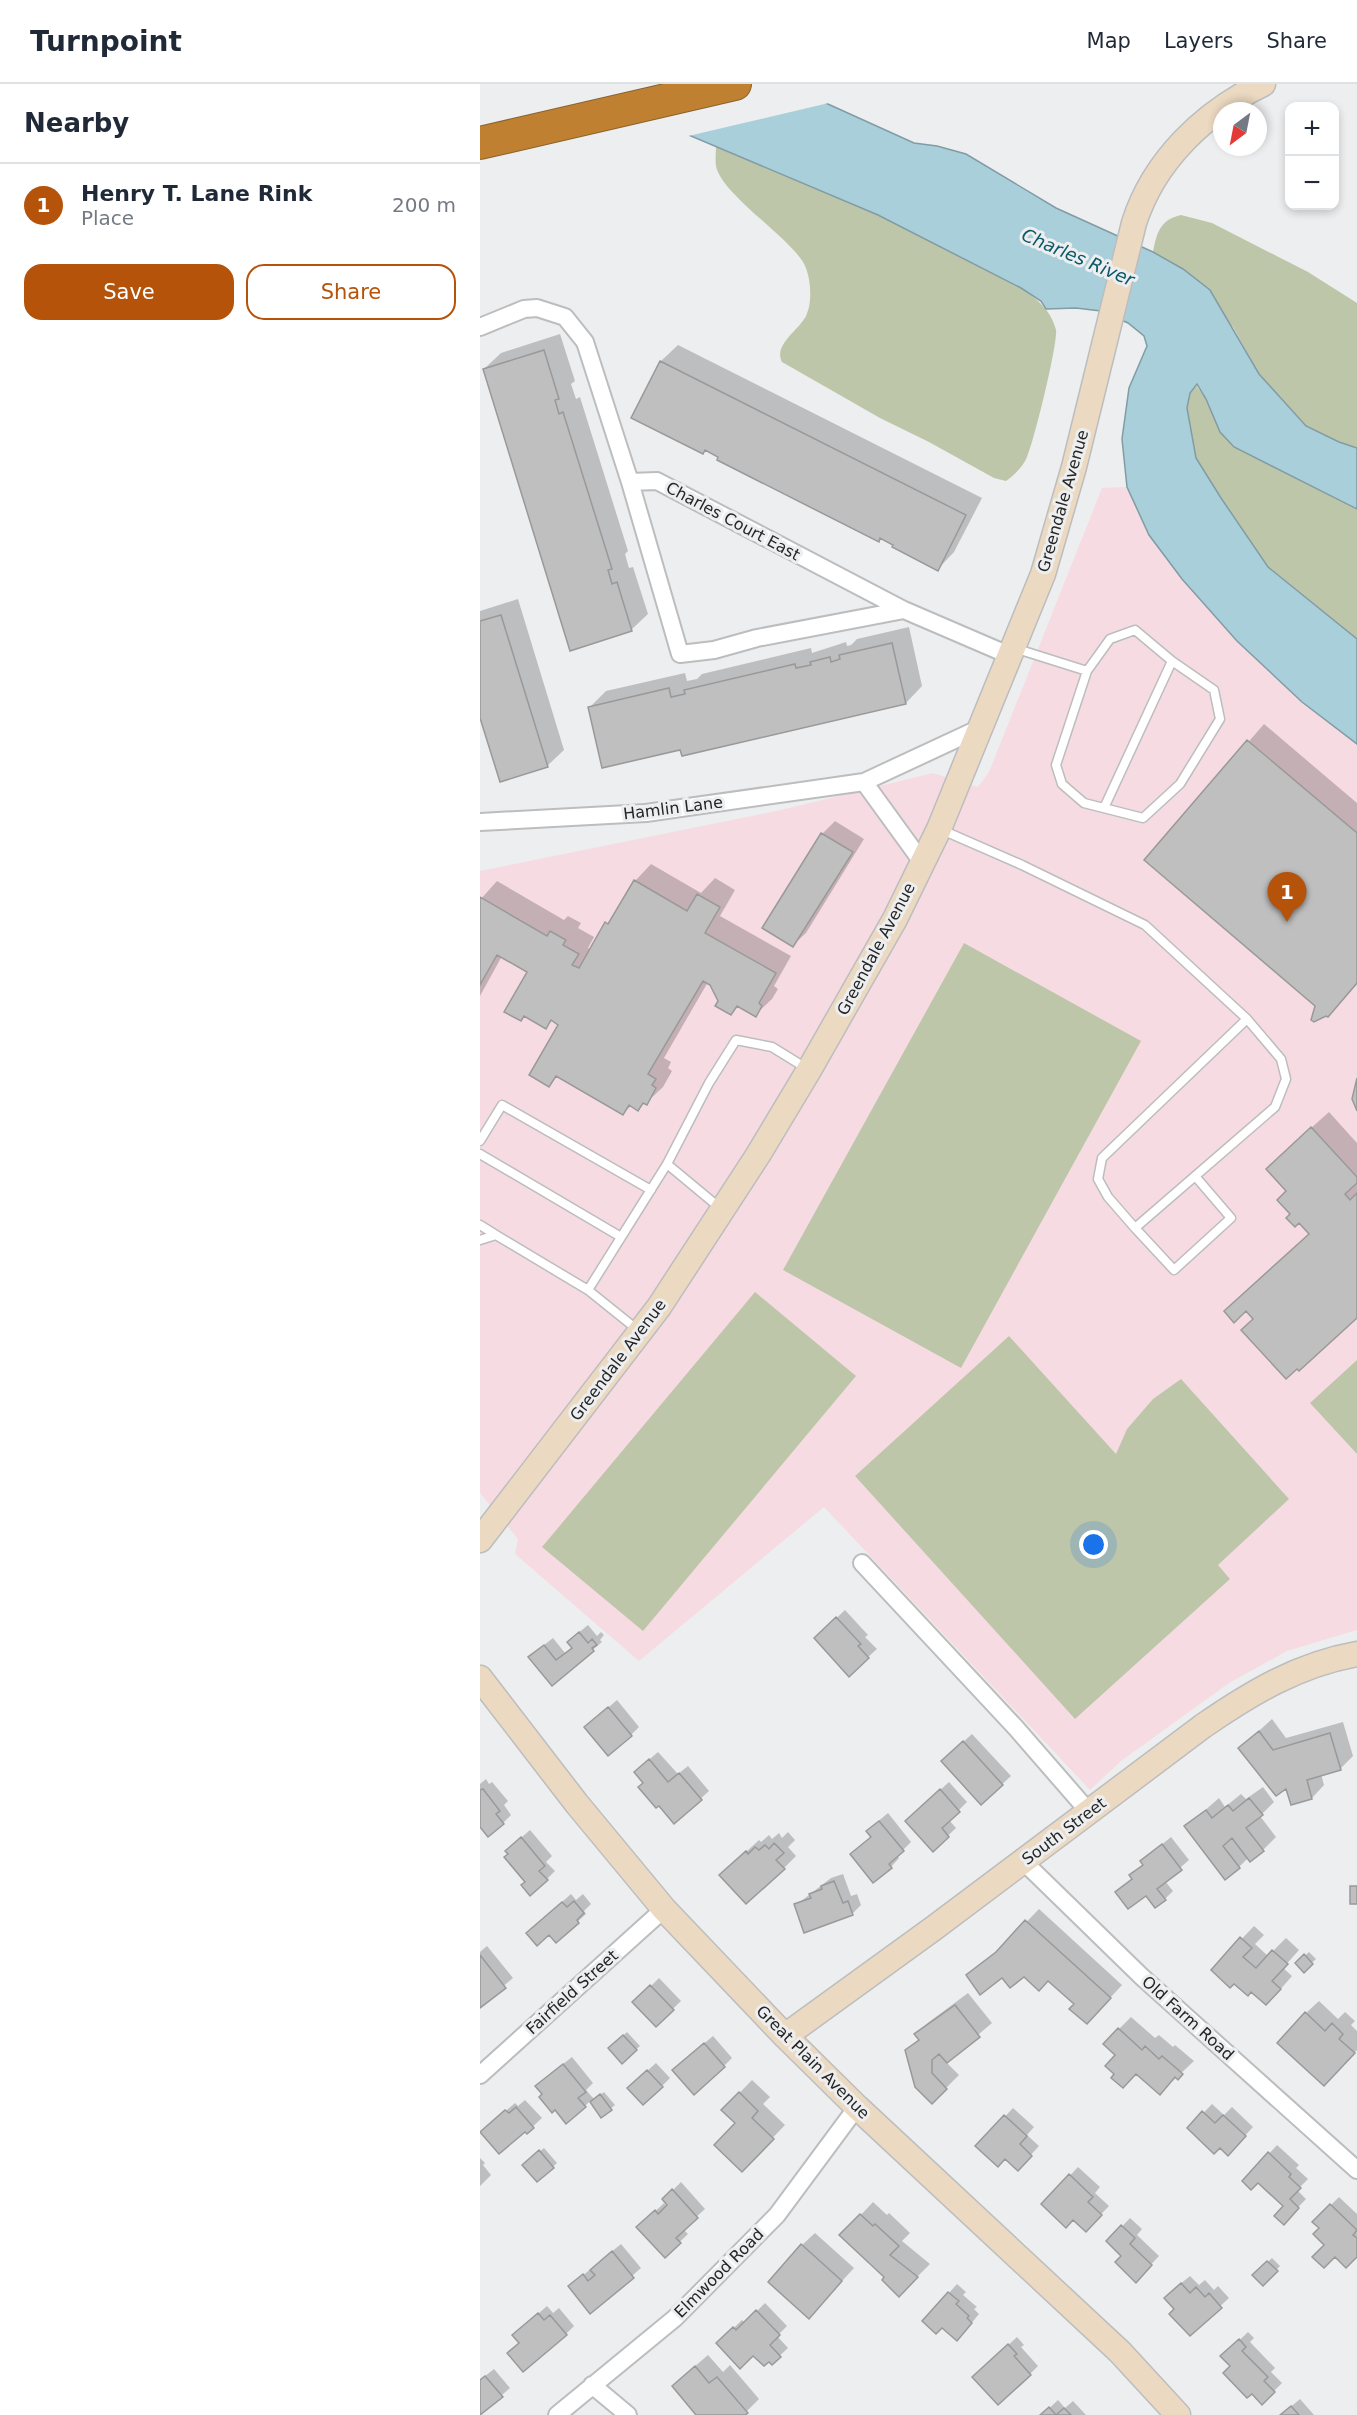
<!DOCTYPE html>
<meta charset="utf-8">
<style>
body{margin:0;font-family:"DejaVu Sans",sans-serif;background:#f2f2f3;color:#1f2937}
.controls{position:absolute;right:18px;top:18px;display:grid;overflow:hidden;border-radius:12px;box-shadow:0 3px 9px #0003}
.controls button{width:54px;height:54px;display:grid;place-items:center;padding:0;border:0;border-bottom:2px solid #e0e1e3;background:#fff;color:#1f2937;font:30px sans-serif}
.compass{position:absolute;left:733px;top:18px;width:54px;height:54px;border-radius:50%;background:#fff;box-shadow:0 3px 9px #0003;rotate:212deg}
.you{position:absolute;left:614px;top:1461px;width:21px;height:21px;margin:-15px;border:4px solid #fff;border-radius:50%;background:#1a73e8;box-shadow:0 0 0 9px #1a73e833}
.badge{display:grid;place-items:center;width:39px;height:39px;border-radius:50%;background:#b45309;color:#fff;font-size:20px;font-weight:700}
.pin{position:absolute;translate:-50% -50px;filter:drop-shadow(0 2px 3px #0008)}
.pin::after{content:'';position:absolute;top:32px;width:21px;height:18px;background:inherit;clip-path:polygon(0 0,100% 0,50% 100%)}
.list{margin:0;padding:0;list-style:none}
h2{display:flex;justify-content:space-between;align-items:center;height:78px;margin:0;padding:0 24px;font-size:26px}
h2 small{font-size:20px;font-weight:400;color:#747a83}
.list li{display:grid;grid-template-columns:39px 1fr auto;gap:18px;align-items:center;box-sizing:border-box;height:84px;padding:0 24px;border-top:2px solid #e0e1e3}
.list b{display:block;font-size:22px;white-space:nowrap}
.list p{margin:0;font-size:20px;white-space:nowrap;color:#747a83}
.list em{font-size:20px;font-style:normal;color:#747a83}
.actions{display:flex;gap:12px;padding:18px 24px}
.actions a{flex:1;padding:14px 0;border:2px solid #b45309;border-radius:18px;text-align:center;font-size:21px;color:#b45309}
.actions .main{background:#b45309;color:#fff}
.map{position:relative;flex:none;width:877px;height:2331px;overflow:hidden}
header{display:flex;align-items:center;gap:36px;box-sizing:border-box;height:84px;padding:0 30px;background:#fff;border-bottom:2px solid #e0e1e3}
header strong{font-size:28px}
nav{display:flex;gap:33px;margin-inline-start:auto;font-size:21px}
main{display:flex}
aside{flex:1;background:#fff}
.map>svg:first-child{display:block}
.education{fill:#f6dce2}
.green{fill:#bec6a9}
.water{fill:#a9cfda;stroke:#819ca4;stroke-width:1.5}
.pier{fill:#edeeef}
.shadow{fill:#0003}
.building{fill:#bfbfc0;stroke:#99999a;stroke-width:1.5}
.lines{fill:none;stroke-linecap:round;stroke-linejoin:round}
.lane-casing{stroke:#bcbdbe;stroke-width:11}
.street-casing{stroke:#bcbdbe;stroke-width:20}
.secondary-casing{stroke:#bcbdbe;stroke-width:27}
.highway-casing{stroke:#89612d;stroke-width:34}
.lane{stroke:#fff;stroke-width:8}
.street{stroke:#fff;stroke-width:16}
.secondary{stroke:#ecd9c1;stroke-width:24}
.highway{stroke:#bf8131;stroke-width:32}
.labels{text-anchor:middle;dominant-baseline:central;stroke-width:6;stroke-linejoin:round;paint-order:stroke}
.street-label{font-size:16px;fill:#252525;stroke:#edeeef}
.water-label{font-size:18px;font-style:italic;fill:#0b5869;stroke:#edeeef}
</style>
<header>
<strong>Turnpoint</strong>
<nav><a>Map</a><a>Layers</a><a>Share</a></nav>
</header>
<main>
<aside>
<h2>Nearby<small></small></h2>
<ul class="list">
<li><span class="badge">1</span><div><b>Henry T. Lane Rink</b><p>Place</p></div><em>200 m</em></li>
</ul>
<div class="actions"><a class="main">Save</a><a>Share</a></div>
</aside>
<div class="map">
<svg width="877" height="2331" viewBox="0 0 877 2331">
<rect width="100%" height="100%" fill="#edeeef"/>
<path class="education" d="M647 403 669 451 702 495 757 557 822 618 877 660V1546L807 1567 749 1599 641 1677 610 1706 344 1423 159 1577 35 1470 38 1455 0 1409V787L301 726 453 689 498 703 509 688 622 404Z"/>
<path class="green" d="M236 63 398 131 541 204C557 215 571 226 576 246 578 259 554 358 547 373 543 383 534 391 526 397L514 394 449 358 400 334 302 278C293 261 319 246 326 232 333 218 331 191 323 178 306 151 241 109 236 82 235 76 236 69 236 63Z
M701 131 732 139 828 188 877 219V364L859 358 826 342 779 290 753 243 673 168C677 148 680 136 701 131Z
M715 300 726 315 733 330 840 406 877 425V555L788 483 741 414 716 374 707 324 710 309Z
M484 859 661 957 481 1284 303 1186Z
M275 1208 376 1292 163 1547 62 1463Z
M529 1252 636 1370 647 1345 673 1315 701 1295 809 1415 738 1481 750 1495 595 1635 375 1392Z
M877 1276V1370L830 1319Z"/>
<path class="water" d="M328 11 434 59 457 62 486 70 576 124 673 168 703 185 730 206 779 290 826 342 859 358 877 364V425L754 363 740 348 726 315 717 300 710 309 707 324 716 374 741 414 788 483 877 555V660L822 618 757 557 702 495 669 451 647 403 642 355 649 304 667 262 664 252 648 239 621 227 596 224 566 225 561 217 541 204 398 131 192 44Z"/>
<path class="pier" d="M85 0H312L353 18 204 53 134 25Z"/>
<path class="shadow" d="M80 250 95 297 91 300 96 315 100 313 148 467 145 470 149 484 153 483 168 530 151 546 4 285 21 269Z
M198 261 502 414 474 468 458 485 401 453 398 456 240 372 153 333 181 277Z
M38 515 84 666 67 682 0 629V527Z
M429 543 442 602 426 619 201 664 109 624 126 607 205 589 207 597 217 595 222 590 331 564 332 569 366 558 367 562 371 561 377 555Z
M784 640 877 719V900L848 931 666 776Z
M355 737 384 755 326 849 313 861 284 843 342 750Z
M171 780 221 809 235 794 255 806 240 832 311 872 294 902 298 905 292 915 275 931 259 922 251 929 239 917 231 900 228 898 184 974 191 978 188 984 192 987 183 1003 166 1019 164 1018 158 1025 152 1021 143 1029 78 991 69 1001 80 940 73 936 66 943 49 887 22 872 0 912V816L17 797 84 836 88 832 101 839 98 844 114 853 108 864 111 866 155 797Z
M849 1028 877 1059V1232L775 1234 830 1149 812 1130 804 1068Z
M365 1526 388 1551 385 1553 397 1565 369 1590 344 1546Z
M108 1541 117 1552 121 1548 124 1551 120 1556 122 1558 72 1600 59 1565 73 1554 85 1569 93 1563 97 1550Z
M137 1616 159 1643 151 1651 115 1635Z
M792 1635 806 1654 863 1638 873 1672 860 1685 841 1690 844 1701 832 1714 807 1703 760 1664Z
M492 1650 531 1692 502 1719 471 1669Z
M178 1668 198 1690 208 1682 229 1707 195 1738 164 1698V1680Z
M6 1695 9 1700 12 1698 28 1717 24 1721 31 1731 23 1739 0 1740V1700Z
M469 1698 487 1718 469 1736 476 1744 453 1766 435 1729Z
M783 1703 794 1718 780 1732 796 1753 783 1766 770 1775 769 1773 759 1783 706 1743 739 1714 745 1723 761 1710 766 1715Z
M408 1729 431 1758 417 1772 419 1774 411 1783 372 1770 392 1752 396 1739Z
M50 1746 72 1772 66 1778 75 1787 67 1795 47 1798 29 1770 35 1759Z
M308 1748 315 1756 308 1763 316 1772 304 1784 254 1779 279 1756 281 1758 289 1751 292 1755 299 1749 302 1754Z
M691 1753 709 1776 685 1797 693 1807 685 1815 666 1810 637 1808 653 1794 651 1791 664 1780 662 1777Z
M363 1790 371 1812 377 1810 381 1821 373 1829 325 1847 316 1821 351 1794Z
M91 1810 96 1816 103 1810 111 1820 104 1827 106 1830 76 1857 56 1841Z
M559 1825 642 1901 619 1926 596 1920 569 1896 544 1891H488L527 1858Z
M774 1842 784 1851 775 1860 788 1872 806 1854 819 1866 803 1884 812 1892 799 1907 771 1906 733 1885Z
M7 1862 33 1894 0 1922V1868Z
M829 1868 836 1875 824 1886 817 1879Z
M179 1894 201 1917 176 1941 155 1918Z
M488 1909 512 1939 466 1978 479 1991 452 2018 427 1967 440 1954 436 1950 449 1938Z
M839 1917 858 1935 865 1928 875 1937 871 1941 877 1947V1966L857 1988 826 1929Z
M651 1933 675 1954 679 1951 693 1963 695 1961 714 1977 680 2009 657 1989 636 1990 639 1945Z
M147 1948 160 1962 142 1978 130 1964Z
M233 1952 252 1974 244 1982 202 1978Z
M92 1973 113 1999 106 2006 114 2015 124 2008 135 2021 122 2032 110 2017 105 2022 65 1994Z
M176 1979 190 1994 182 2002 157 1996Z
M272 1996 290 2013 283 2020 305 2041 262 2086 257 2039 243 2026Z
M45 2016 62 2034 47 2048 10 2040 35 2019 38 2022Z
M732 2020 744 2031 752 2023 773 2043 748 2070 740 2062 709 2044Z
M533 2024 554 2043 547 2051 559 2062 538 2085 525 2073 497 2062Z
M797 2061 819 2081 816 2084 828 2095 817 2106 826 2115 804 2138 805 2122 778 2097H764Z
M64 2064 77 2079 58 2096 48 2077Z
M0 2074 5 2079 3 2081 11 2091 0 2102Z
M598 2083 620 2103 615 2109 629 2122 606 2146 593 2134 563 2120Z
M201 2098 225 2125 203 2145 208 2150 185 2172 167 2135 184 2119 187 2123 189 2121 184 2115Z
M859 2113 877 2130V2171H855L846 2161 841 2144 834 2138Z
M393 2118 407 2131 409 2129 430 2149 422 2157 450 2180 419 2211 406 2193 362 2151Z
M650 2134 662 2145 657 2151 679 2172 664 2188 628 2157Z
M335 2149 374 2184 341 2220 322 2161Z
M141 2160 161 2184 111 2228 90 2202Z
M792 2174 800 2182 783 2200 774 2191Z
M710 2192 719 2201 725 2196 734 2206 738 2202 749 2214 710 2250 696 2225 694 2205Z
M477 2200 486 2208 483 2211 497 2223 494 2225 499 2230 485 2247 444 2237Z
M285 2219 307 2242 297 2252 308 2264 292 2279 274 2269 238 2259 262 2236 265 2239Z
M67 2222 73 2229 79 2224 94 2242 86 2250 40 2258 43 2243Z
M768 2248 774 2254 770 2258 795 2284 791 2288 802 2299 782 2319 743 2272Z
M537 2253 544 2261 541 2263 558 2282 550 2290 502 2285Z
M228 2271 243 2288 250 2281 279 2315 263 2331H218L206 2290Z
M14 2285 30 2304 0 2330V2296Z
M820 2315 834 2331H801Z
M578 2316 585 2324 593 2317 606 2331H562Z"/>
<path class="building" d="M64 266 79 315 75 316 79 330 83 328 132 485 128 486 132 500 137 498 152 547 90 567 3 285Z
M180 277 486 431 458 487 412 463 413 461 400 454 399 458 237 376 238 373 225 366 223 370 151 334Z
M21 531 68 683 20 698 0 634V537Z
M412 559 426 620 202 672 200 666 122 684 108 623 189 604 191 613 205 610 204 606 315 580 316 584 331 581 330 578 350 573 351 578 360 575 359 571Z
M767 656 877 749V899L848 933 846 932 834 938 831 936 835 922 664 776Z
M341 749 373 768 313 863 282 844Z
M154 796 207 827 217 810 240 823 225 849 296 889 279 919 282 922 276 933 257 922 251 931 235 922 238 917 230 901 223 897 168 990 176 995 172 1001 176 1004 167 1021 163 1019 158 1027 149 1021 143 1031 76 992 69 1003 49 991 78 941 71 936 66 945 44 932 41 937 24 928 47 888 17 871 0 901V813L67 852 70 847 86 856 83 861 99 870 92 881 99 884 125 838 128 840Z
M877 994V1027L872 1015Z
M831 1043 877 1093V1099L865 1110 870 1116 877 1109V1234L819 1287 817 1285 806 1295 761 1246 773 1235 766 1227 754 1239 744 1227 829 1150 819 1139 815 1143 806 1134 810 1130 797 1116 806 1107 786 1085Z
M356 1533 381 1560 378 1562 389 1574 369 1593 334 1554Z
M99 1548 108 1559 112 1555 117 1561 112 1564 114 1567 72 1602 48 1573 64 1561 76 1576 92 1564 87 1558Z
M128 1623 152 1652 128 1672 104 1643Z
M779 1647 793 1666 850 1649 861 1686 827 1696 832 1715 811 1721 806 1705 796 1712 758 1664Z
M483 1657 523 1701 501 1721 461 1677Z
M169 1675 188 1698 199 1689 222 1716 194 1740 179 1722 176 1724 158 1703 163 1699 154 1688Z
M3 1705 20 1727 16 1730 24 1740 8 1753 0 1743V1706Z
M460 1705 480 1728 462 1744 469 1753 453 1768 425 1737Z
M769 1714 783 1731 766 1744 784 1767 770 1778 752 1754 743 1762 760 1784 745 1796 704 1742 726 1726 732 1734 748 1721 753 1727Z
M399 1737 424 1767 409 1780 412 1784 393 1799 370 1770 391 1753 386 1747Z
M41 1753 65 1782 59 1787 68 1796 50 1812 41 1801 45 1798 24 1773 28 1770 25 1767Z
M294 1759 304 1769 296 1776 305 1785 266 1820 239 1791 266 1767 268 1770 275 1763 279 1766 285 1761 289 1765Z
M682 1760 702 1786 677 1805 686 1816 675 1824 666 1812 648 1825 635 1808 652 1795 649 1791 663 1781 660 1777Z
M354 1797 363 1819 368 1817 373 1831 324 1849 314 1820 331 1814 329 1810 342 1805 341 1802Z
M870 1802H877V1820H870Z
M94 1817 104 1829 97 1836 99 1839 76 1859 69 1851 57 1862 46 1849 82 1818 87 1823Z
M545 1836 631 1914 607 1940 589 1925 594 1920 568 1897 559 1907 544 1893 530 1904 522 1894 500 1911 486 1891 516 1868Z
M760 1853 772 1864 763 1873 776 1884 792 1866 808 1880 792 1897 801 1905 786 1921 771 1908 768 1912 754 1900 750 1904 731 1886Z
M824 1870 833 1880 824 1889 815 1879Z
M0 1871 26 1904 0 1924Z
M170 1901 194 1926 176 1943 152 1918Z
M475 1921 500 1953 467 1979 459 1970 452 1976V1989L467 2005 452 2020 435 2003 425 1966 439 1956 434 1950Z
M825 1928 845 1947 852 1939 863 1950 859 1955 875 1969 844 2002 797 1959Z
M638 1944 662 1966 665 1962 679 1975 682 1972 703 1990 698 1996 695 1993 680 2011 656 1990 643 2004 631 1994 634 1990 625 1982 635 1971 623 1960Z
M143 1951 157 1966 142 1980 128 1964Z
M224 1959 245 1983 214 2011 192 1986Z
M83 1980 106 2008 98 2014 106 2023 86 2040 75 2026 72 2029 59 2013 62 2010 55 2002Z
M167 1986 183 2003 163 2021 147 2004Z
M259 2008 278 2027 272 2034 294 2055 262 2088 234 2061 255 2039 241 2026Z
M120 2010 132 2026 121 2034 110 2018Z
M36 2023 54 2044 47 2050 45 2048 19 2070 0 2048 25 2026 29 2029Z
M722 2027 735 2039 743 2031 766 2052 748 2072 740 2064 734 2070 707 2044Z
M524 2031 547 2052 540 2060 552 2072 538 2087 525 2075 518 2083 495 2062Z
M59 2066 74 2084 57 2098 42 2081Z
M788 2068 811 2090 809 2093 821 2104 810 2115 819 2124 804 2141 794 2132 803 2122 778 2099 771 2106 762 2097Z
M589 2090 613 2113 608 2118 622 2131 606 2148 593 2136 586 2144 561 2120Z
M192 2105 218 2134 196 2154 201 2159 185 2174 156 2143 175 2126 178 2130 187 2121 182 2115Z
M850 2120 877 2146 873 2151 877 2154V2173L866 2184 855 2173 844 2184 832 2173 844 2161 833 2150 839 2144 832 2138Z
M380 2130 393 2142 395 2140 419 2162 410 2171 438 2193 419 2213 402 2196 404 2193 359 2151Z
M641 2141 655 2154 650 2160 672 2181 656 2199 635 2178 641 2172 626 2157Z
M321 2160 362 2197 329 2235 288 2198Z
M132 2167 154 2194 110 2230 88 2202 103 2190 108 2197 115 2191 110 2186Z
M787 2177 798 2187 783 2202 772 2191Z
M701 2199 710 2209 716 2203 725 2213 729 2209 742 2224 710 2252 689 2230 694 2225 684 2214Z
M468 2208 479 2217 476 2220 489 2232 487 2234 492 2239 477 2257 462 2244 456 2250 442 2237Z
M276 2226 300 2251 290 2261 301 2273 292 2281 289 2278 284 2282 273 2272 260 2285 236 2259 253 2243 256 2246Z
M58 2229 64 2236 70 2231 87 2251 43 2288 27 2269 39 2259 32 2251Z
M759 2255 766 2263 762 2267 788 2293 784 2297 795 2308 782 2321 772 2310 767 2314 743 2289 750 2282 740 2272Z
M528 2260 537 2270 534 2272 551 2291 518 2321 492 2293Z
M215 2282 229 2299 237 2293 268 2329 265 2331H216L192 2302Z
M5 2292 23 2313 0 2331V2296Z
M811 2322 819 2331H800Z
M569 2323 576 2331H560Z
M584 2324 591 2331H576Z"/>
<g class="lines">
<g class="lane-casing">
<path id="lane" d="M534 564 607 587 576 681 582 700 604 719 663 734 700 700 740 635 734 606 692 577 655 546 630 555 607 587
M624 724 692 577
M462 746 542 781 665 841 767 935 622 1074 618 1095 628 1113 655 1144 795 1023 806 995 801 975 767 935
M0 1057 22 1021 171 1106
M0 1070 141 1153
M187 1080 240 1124
M0 1141 16 1151
M655 1144 694 1186 751 1134 715 1092
M0 1156 16 1151 108 1206 159 1247
M108 1206 187 1080 229 999 256 956 292 963 326 984"/>
</g>
<g class="street-casing">
<path id="street" d="M0 243 44 225 57 224 85 233 105 258 150 398 200 570 234 566 277 554 424 526
M150 398 177 397 424 526 531 572
M384 698 442 778
M0 738 166 729 384 698 500 644
M382 1479 536 1644 609 1728
M544 1778 662 1893 877 2086
M0 1991 184 1825
M112 2301 148 2331
M77 2331 195 2234 297 2131 377 2023"/>
</g>
<g class="secondary-casing">
<path id="secondary" d="M0 1456 179 1223 278 1071 329 986 415 835 459 745 563 490 594 383 654 139C674 76 725 28 783 0
M0 1594 97 1720 184 1825 305 1952 377 2023 640 2268 698 2331
M305 1952 454 1844 723 1642C771 1609 819 1580 877 1570"/>
</g>
<g class="highway-casing">
<path id="highway" d="M0 59 255 0"/>
</g>
<use href="#lane" class="lane"/>
<use href="#street" class="street"/>
<use href="#secondary" class="secondary"/>
<use href="#highway" class="highway"/>
</g>
<g class="labels">
<g class="street-label">
<text transform="translate(583 417) rotate(-74)">Greendale Avenue</text>
<text transform="translate(253 437) rotate(28)">Charles Court East</text>
<text transform="translate(193 724) rotate(-7)">Hamlin Lane</text>
<text transform="translate(396 865) rotate(-62)">Greendale Avenue</text>
<text transform="translate(138 1276) rotate(-53)">Greendale Avenue</text>
<text transform="translate(584 1747) rotate(-37)">South Street</text>
<text transform="translate(92 1908) rotate(-42)">Fairfield Street</text>
<text transform="translate(708 1934) rotate(42)">Old Farm Road</text>
<text transform="translate(333 1978) rotate(45)">Great Plain Avenue</text>
<text transform="translate(239 2189) rotate(-45)">Elmwood Road</text>
</g>
<g class="water-label">
<text transform="translate(598 173) rotate(23)">Charles River</text>
</g>
</g>
</svg>
<div class="controls">
<button>+</button>
<button>−</button>
</div>
<svg class="compass" viewBox="-18 -18 36 36"><path d="M0-13l5 13h-10z" fill="#e53935"/><path d="M0 13l5-13h-10z" fill="#747a83"/></svg>
<div class="you"></div>
<div class="pin badge" style="left:807px;top:838px">1</div>
</div>
</main>
